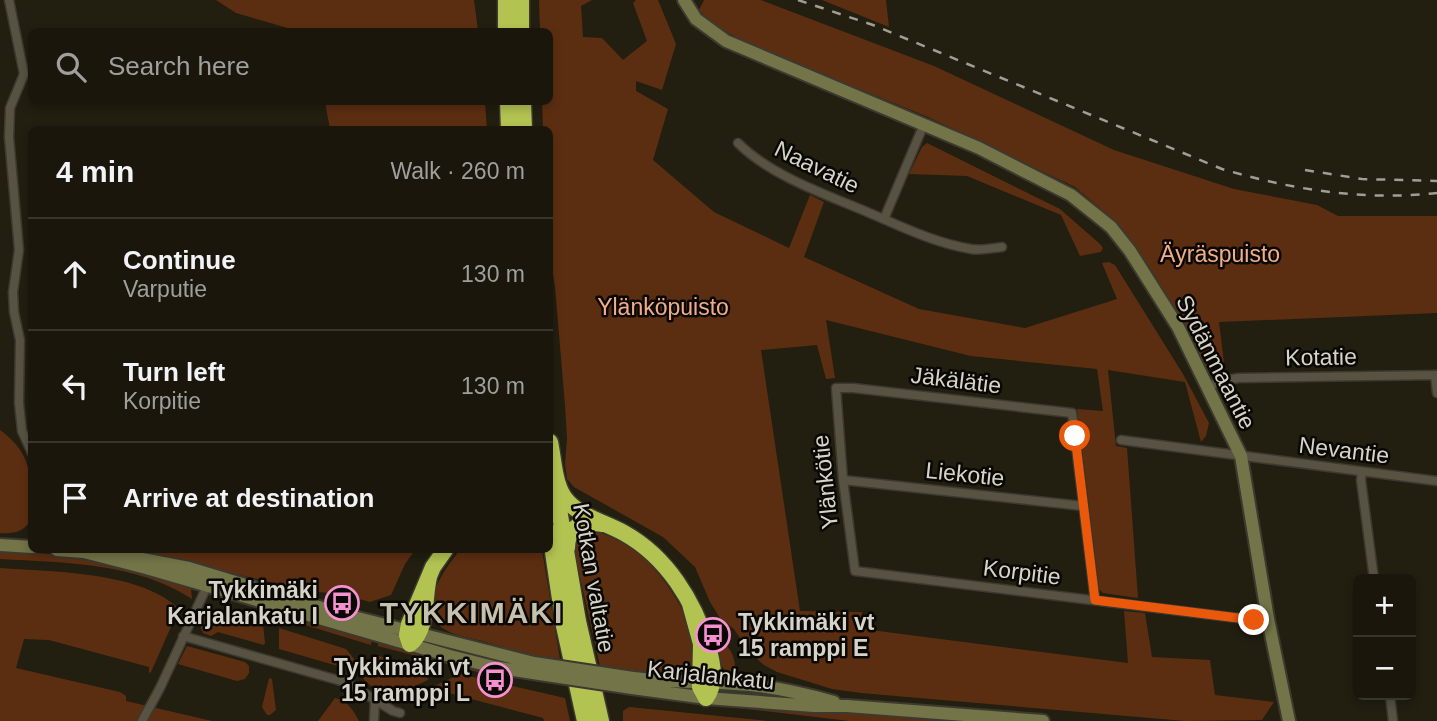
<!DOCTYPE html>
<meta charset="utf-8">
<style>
body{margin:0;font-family:Helvetica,sans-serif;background:#231f15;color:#f1f3f6}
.controls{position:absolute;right:21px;bottom:21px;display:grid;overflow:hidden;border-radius:10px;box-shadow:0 4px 10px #0003}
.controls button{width:63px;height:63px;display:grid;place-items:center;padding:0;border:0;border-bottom:2px solid #38352d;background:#1a160c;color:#f1f3f6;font:35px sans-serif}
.stop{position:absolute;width:21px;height:21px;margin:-16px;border:5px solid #ea580c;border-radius:50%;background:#fff}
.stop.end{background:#ea580c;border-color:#fff;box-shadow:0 2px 7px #0008}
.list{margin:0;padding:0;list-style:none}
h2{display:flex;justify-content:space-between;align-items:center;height:91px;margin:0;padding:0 28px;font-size:30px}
h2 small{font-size:23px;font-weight:400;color:#9f9f9d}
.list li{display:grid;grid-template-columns:46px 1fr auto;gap:21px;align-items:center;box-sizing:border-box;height:112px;padding:0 28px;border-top:2px solid #38352d}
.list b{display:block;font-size:26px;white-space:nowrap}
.list p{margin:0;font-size:23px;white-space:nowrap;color:#9f9f9d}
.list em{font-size:23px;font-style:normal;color:#9f9f9d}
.icon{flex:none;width:38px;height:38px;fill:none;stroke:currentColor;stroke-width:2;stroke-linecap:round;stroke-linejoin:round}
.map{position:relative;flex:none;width:1437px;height:721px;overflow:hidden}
.search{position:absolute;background:#1a160c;box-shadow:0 4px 10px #0003;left:28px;top:28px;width:525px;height:77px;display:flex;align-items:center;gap:18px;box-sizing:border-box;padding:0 24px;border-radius:10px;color:#9f9f9d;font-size:26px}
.panel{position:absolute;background:#1a160c;box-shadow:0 4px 10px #0003;left:28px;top:126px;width:525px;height:427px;border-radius:10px}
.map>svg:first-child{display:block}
.green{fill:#5c2e11}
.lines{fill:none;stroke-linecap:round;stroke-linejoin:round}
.street-casing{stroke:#3c3930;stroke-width:11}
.secondary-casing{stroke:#3c3930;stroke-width:16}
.highway-casing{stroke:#3c3930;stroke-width:19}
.street{stroke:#575242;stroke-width:8}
.secondary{stroke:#737447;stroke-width:12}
.highway{stroke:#b3c352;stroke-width:16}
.rail{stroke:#a19e93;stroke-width:2.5;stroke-dasharray:9 9;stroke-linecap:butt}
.secondary-bridge-casing{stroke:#3c3930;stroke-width:16;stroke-linecap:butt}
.secondary-bridge{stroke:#737447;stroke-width:12}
.route{stroke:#ea580c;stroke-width:9}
.labels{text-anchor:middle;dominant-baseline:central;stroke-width:5;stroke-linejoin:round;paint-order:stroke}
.street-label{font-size:23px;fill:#d6d3ca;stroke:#0a0804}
.park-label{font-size:23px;fill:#f1ad89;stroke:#0a0804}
.poi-label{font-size:23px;font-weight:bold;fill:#d6d3ca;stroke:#0a0804;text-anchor:end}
.district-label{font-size:30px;font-weight:bold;letter-spacing:2px;fill:#c6c1ae;stroke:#0a0804}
</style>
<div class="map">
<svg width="1437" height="721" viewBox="0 0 1437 721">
<rect width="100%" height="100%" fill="#221e10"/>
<path class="green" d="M216 0H474L478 31H298L236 13Z
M539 0H592L581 6 583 37 602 38 623 60 647 41 633 3 636 0H658L676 44 662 90 636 81V91L668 109 653 160 714 212 789 248 810 195 824 202 804 257 919 309 1025 328 1117 299 1102 263 1109 262 1115 265 1183 374 1209 423 1206 436 1201 442 1185 382 1108 370 1116 446 1127 448 1138 598 1103 593 1099 589 1077 409 1103 411 1097 369 971 356 826 320 835 378 826 379 817 345 761 350 800 611 862 612 863 629 1128 663 1124 611 1145 613 1152 657 1210 660 1215 695 1274 702 1262 720 1185 721 861 693 832 689 777 672 764 665 750 653 734 629 720 618 710 602 695 567 663 537 574 487 567 479 565 464 567 438 565 405 555 287 550 255V130L543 129 542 102H550V32L540 31Z
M704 0H761L934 66 1114 150 1234 189 1317 205 1338 216H1437V313L1219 322 1225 371H1215L1206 367 1150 268 1101 209 1075 187 928 117 751 45C732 35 714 26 699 10Z
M822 0H886L889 27Z
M325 102H485L487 129H330Z
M927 143 1060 209 1100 244 1103 248 1101 252 1080 256 1061 215 967 176 909 174 922 147Z
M0 430C34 454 32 482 31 520 23 532 15 534 0 533Z
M592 530C612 536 630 545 645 559 666 578 715 647 684 673L648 675 600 666 573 546 574 540 582 531Z
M0 550 86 557 183 584 191 589 192 599C135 562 66 563 0 559Z
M123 550H415L405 564 391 595 370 602 341 594 307 591 152 554Z
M460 550H542L560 659C534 657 511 650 486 642 472 638 457 637 444 629 414 611 445 568 460 550Z
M0 568C52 572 137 571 177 607L178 611 151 672 149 673V667L49 640 24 639 16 668 120 692 126 696V701L212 721H0Z
M269 611 372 639 371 645 269 614Z
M207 614H230L263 624 265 643 264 645 218 632 211 636 203 633 199 623 202 616Z
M279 628 346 649 355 660 353 665 345 668 279 649Z
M716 637C730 645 739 660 733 676 715 666 719 654 716 637Z
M378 642 462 664 485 674 378 646Z
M187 646 245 662 249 666V673L245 679 237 681 178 664Z
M379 656 423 669 426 671 428 680 387 699 365 681 362 675 374 658Z
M460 674 565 698 570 721H544L543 718 430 688Z
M269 678 272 679 276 710 270 715H267L262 707Z
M335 698C347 700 354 711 359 721H318Z
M739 705 969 721H850L739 708Z
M629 707 768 721H623V711Z"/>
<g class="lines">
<g class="street-casing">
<path id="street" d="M9 0 24 74 10 108 9 137 19 250 13 292 14 312 20 340 19 403 22 431 32 453
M738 143C770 175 824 194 865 211 898 225 934 243 971 249 981 251 992 248 1002 247
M884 219 924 124
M1435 375 1437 393
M1209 387 1217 382 1238 378 1437 375
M1121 440 1437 481
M1362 472 1361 480 1374 579
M843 480 1083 506
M1095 600 1072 413 853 388H836L843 480 855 571 1254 620 1268 619
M183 636 348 683 393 711 400 713
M1390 695 1393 721
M142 721 160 688 208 584
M374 721 375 698"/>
</g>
<g class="secondary-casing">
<path id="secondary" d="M684 0 696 19 726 41 979 148 1071 195 1111 227 1130 251 1178 327 1241 456 1268 619 1289 721
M0 545 32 547
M57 550 84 552 146 568 450 656 494 667 533 673
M116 554 189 568 342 614 534 663
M633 678C675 683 717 681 759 686 784 689 809 695 834 702
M632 688 706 698 814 706H847L1043 721"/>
</g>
<g class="highway-casing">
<path id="highway" d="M506 0V32
M521 0V32
M508 102 509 130
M523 102 524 130
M550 442C554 460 554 488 568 502 582 517 606 523 624 533 667 557 694 601 708 647 713 663 717 683 706 698L700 687 701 644 690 604
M555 486 578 621 601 721
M550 532 564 626 585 721
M567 548C567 527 582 520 602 524
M429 577C424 597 428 630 410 644L407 635 409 624 433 567 445 550"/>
</g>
<use href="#street" class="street"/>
<use href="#secondary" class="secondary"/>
<use href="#highway" class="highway"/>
<path class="rail" d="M798 0 873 25 1222 169C1293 190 1364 201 1437 193
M1305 170 1362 179 1437 181"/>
<g class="secondary-bridge-casing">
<path id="secondary-bridge" d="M534 663 633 678
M533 673 632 688"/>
</g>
<use href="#secondary-bridge" class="secondary-bridge"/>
</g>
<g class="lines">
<path class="route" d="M1075 436 1095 600 1254 620"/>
</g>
<defs>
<g id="bus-ring" transform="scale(1.75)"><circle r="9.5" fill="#0a0804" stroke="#f690d1" stroke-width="1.5"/><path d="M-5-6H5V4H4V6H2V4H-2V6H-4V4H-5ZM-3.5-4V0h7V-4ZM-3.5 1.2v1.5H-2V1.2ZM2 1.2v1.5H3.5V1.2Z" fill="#f690d1"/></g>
</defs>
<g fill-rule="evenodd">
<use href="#bus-ring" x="342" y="603"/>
<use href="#bus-ring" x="713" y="635"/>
<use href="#bus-ring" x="495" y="680"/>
</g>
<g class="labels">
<g class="street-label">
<text transform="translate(817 167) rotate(26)">Naavatie</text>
<text transform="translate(1321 357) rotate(-1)">Kotatie</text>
<text transform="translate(1216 362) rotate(63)">Sydänmaantie</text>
<text transform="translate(956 380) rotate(7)">Jäkälätie</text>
<text transform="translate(1344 450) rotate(7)">Nevantie</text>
<text transform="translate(965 474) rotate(6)">Liekotie</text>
<text transform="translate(825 482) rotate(-96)">Ylänkötie</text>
<text transform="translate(1022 572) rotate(7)">Korpitie</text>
<text transform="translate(594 578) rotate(80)">Kotkan valtatie</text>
<text transform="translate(711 675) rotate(6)">Karjalankatu</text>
</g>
<g class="park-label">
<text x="1220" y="254">Äyräspuisto</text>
<text x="663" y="307">Ylänköpuisto</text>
</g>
<g class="poi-label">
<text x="318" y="590">Tykkimäki<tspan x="318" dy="26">Karjalankatu I</tspan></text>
<text x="738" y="622" text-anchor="start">Tykkimäki vt<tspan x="738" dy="26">15 ramppi E</tspan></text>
<text x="470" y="667">Tykkimäki vt<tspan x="470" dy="26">15 ramppi L</tspan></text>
</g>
<g class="district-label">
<text x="472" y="612">TYKKIMÄKI</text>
</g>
</g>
</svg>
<div class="controls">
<button>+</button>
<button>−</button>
</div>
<div class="stop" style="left:1075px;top:436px"></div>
<div class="stop end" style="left:1254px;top:620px"></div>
<div class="search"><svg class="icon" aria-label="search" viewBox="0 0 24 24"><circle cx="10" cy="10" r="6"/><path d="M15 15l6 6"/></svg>Search here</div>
<section class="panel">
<h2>4 min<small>Walk · 260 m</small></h2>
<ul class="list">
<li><svg class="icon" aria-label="ahead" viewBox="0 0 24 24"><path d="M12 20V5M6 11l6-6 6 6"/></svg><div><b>Continue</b><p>Varputie</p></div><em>130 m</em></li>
<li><svg class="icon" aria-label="left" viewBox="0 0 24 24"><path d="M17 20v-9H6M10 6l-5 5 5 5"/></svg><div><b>Turn left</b><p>Korpitie</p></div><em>130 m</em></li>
<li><svg class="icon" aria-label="arrive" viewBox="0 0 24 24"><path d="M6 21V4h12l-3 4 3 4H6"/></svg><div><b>Arrive at destination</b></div></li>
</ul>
</section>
</div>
